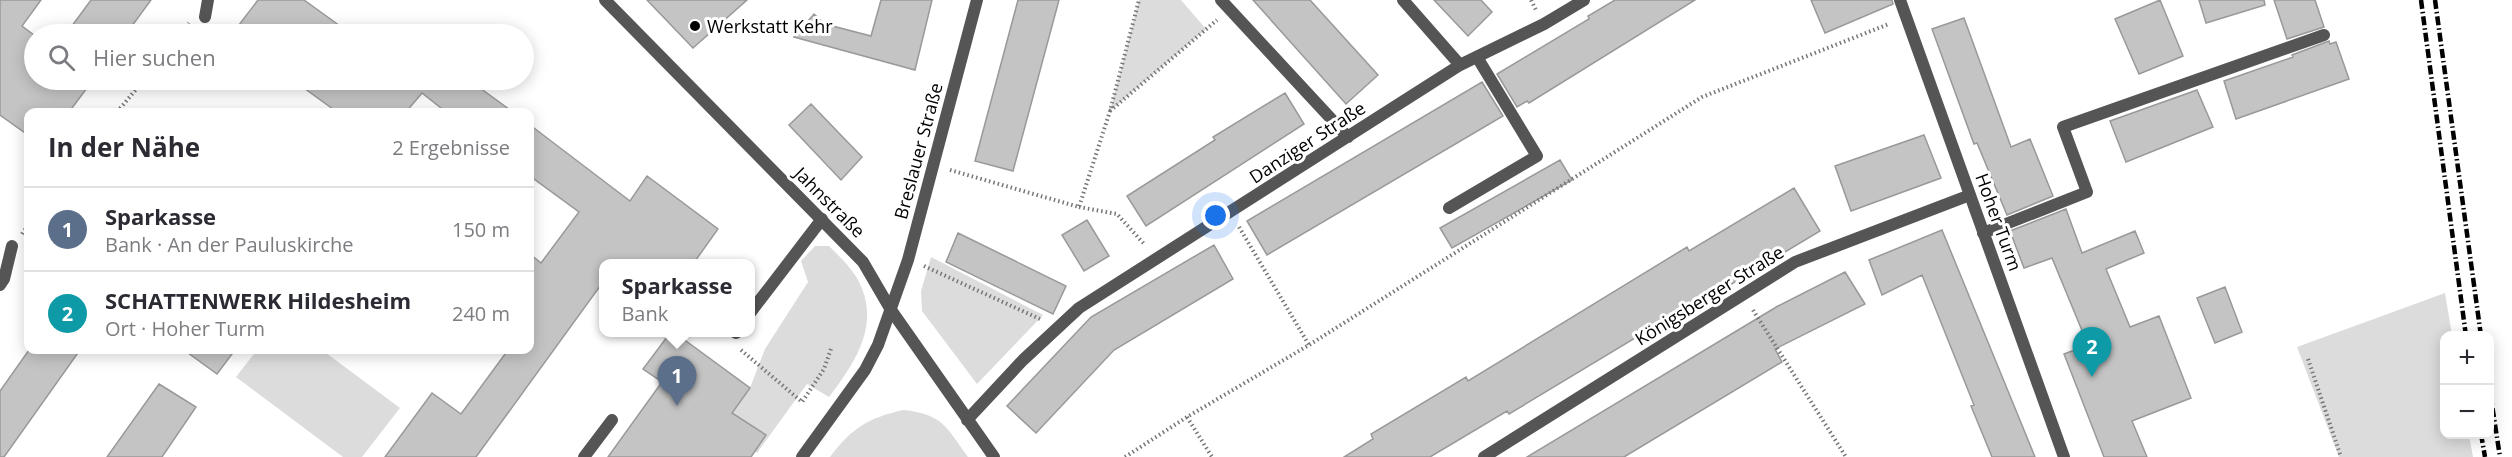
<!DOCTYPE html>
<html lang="de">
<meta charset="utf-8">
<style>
body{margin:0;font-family:"Open Sans",sans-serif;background:#f2f2f3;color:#2b2b33}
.controls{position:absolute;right:18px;bottom:18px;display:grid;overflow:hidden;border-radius:12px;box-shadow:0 3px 15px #0003}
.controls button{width:54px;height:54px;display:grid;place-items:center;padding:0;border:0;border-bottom:2px solid #e1e1e2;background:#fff;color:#2b2b33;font:30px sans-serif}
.you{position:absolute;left:1216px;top:216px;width:21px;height:21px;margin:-15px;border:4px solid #fff;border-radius:50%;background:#1a73e8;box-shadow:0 0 0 9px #1a73e833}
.badge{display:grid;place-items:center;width:39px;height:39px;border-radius:50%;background:#000;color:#fff;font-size:20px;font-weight:700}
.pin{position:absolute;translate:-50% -50px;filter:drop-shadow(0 2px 3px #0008)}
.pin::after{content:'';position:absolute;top:32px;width:21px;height:18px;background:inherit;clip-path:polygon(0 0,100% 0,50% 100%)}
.popup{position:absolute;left:599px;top:259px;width:156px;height:78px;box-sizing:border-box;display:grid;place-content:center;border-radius:12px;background:#fff;filter:drop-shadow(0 2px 4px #0005);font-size:20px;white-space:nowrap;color:#7c7c81}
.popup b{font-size:22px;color:#2b2b33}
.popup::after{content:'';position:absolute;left:50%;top:100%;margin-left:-12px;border:12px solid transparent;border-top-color:#fff}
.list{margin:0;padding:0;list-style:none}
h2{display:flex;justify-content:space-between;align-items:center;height:78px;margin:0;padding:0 24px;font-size:26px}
h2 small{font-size:20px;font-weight:400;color:#7c7c81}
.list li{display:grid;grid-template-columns:39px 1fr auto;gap:18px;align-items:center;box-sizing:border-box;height:84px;padding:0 24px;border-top:2px solid #e1e1e2}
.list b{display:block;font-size:22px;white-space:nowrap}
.list p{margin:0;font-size:20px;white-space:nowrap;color:#7c7c81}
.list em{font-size:20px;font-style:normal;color:#7c7c81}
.icon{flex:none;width:33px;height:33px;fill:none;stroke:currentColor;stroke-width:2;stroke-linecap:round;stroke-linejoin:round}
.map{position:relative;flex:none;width:2512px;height:457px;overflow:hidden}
.search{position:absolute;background:#fff;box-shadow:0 3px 15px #0003;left:24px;top:24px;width:510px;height:66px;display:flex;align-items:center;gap:15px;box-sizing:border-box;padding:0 21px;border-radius:33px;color:#7c7c81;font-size:22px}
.panel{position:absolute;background:#fff;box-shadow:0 3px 15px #0003;left:24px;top:108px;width:510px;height:246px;border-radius:12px}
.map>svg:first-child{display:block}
.green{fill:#dcdcdc}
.building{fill:#c4c4c4;stroke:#999;stroke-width:1.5}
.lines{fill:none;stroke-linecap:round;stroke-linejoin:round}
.path{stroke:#777;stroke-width:4;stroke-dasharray:1.5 3;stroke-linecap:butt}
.service{stroke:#555;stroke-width:12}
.minor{stroke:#555;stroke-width:12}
.tertiary{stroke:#555;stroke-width:12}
.rail{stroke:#000;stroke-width:4.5;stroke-dasharray:9 3 1.5 3;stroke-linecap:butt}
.poi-dot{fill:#000;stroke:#fff;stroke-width:2}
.labels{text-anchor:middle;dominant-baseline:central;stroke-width:6;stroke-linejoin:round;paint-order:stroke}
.poi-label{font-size:18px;fill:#000;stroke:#fff;text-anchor:start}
.street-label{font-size:18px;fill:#000;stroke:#fff}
</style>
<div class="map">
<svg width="2512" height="457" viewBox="0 0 2512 457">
<rect width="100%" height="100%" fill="#fff"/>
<path class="green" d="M1139 0H1181L1206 29 1110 111Z
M815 246H829C840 257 852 268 859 282 881 325 854 364 829 397L807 384 757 453 722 428 750 388 765 349 808 282 801 261Z
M931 257 1043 315 977 384 922 311 921 291Z
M2445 293 2452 335 2444 336V434L2469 435 2473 457H2339L2297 347Z
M257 350H322L400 408 362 457H343L236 377Z
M903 410C943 414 946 427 968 457H830C852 428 868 418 903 410Z"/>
<path class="building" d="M0 0H41L22 26 34 35V80H93L69 112H28V135L0 115Z
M91 0H151L126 34H66Z
M258 0H304L351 34H232Z
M647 0H747L693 48Z
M881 0H932L915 70 794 37 814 14 825 24 871 36Z
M1018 0H1059L1013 171 975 161Z
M1253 0H1310L1378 75 1346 104Z
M1434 0H1481L1492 12 1468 36Z
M1615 0H1695L1529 103 1527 101 1517 107 1497 74 1589 19 1588 16Z
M1811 0H1892L1893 4 1825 33Z
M2160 0 2183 56 2139 74 2115 19Z
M2199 0H2264L2265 5 2206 23Z
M2274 0H2315L2324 27 2287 39Z
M1964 18 2011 147 2030 139 2053 196 2007 215 1977 143 1974 144 1932 29Z
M2329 41 2330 44 2336 42 2349 79 2236 119 2224 81 2293 57 2292 55Z
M293 80H469L513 112H446L422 93 406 112H337Z
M1482 82 1503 116 1267 255 1247 221Z
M2197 90 2213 127 2126 162 2110 121Z
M1285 93 1304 124 1146 226 1127 196 1215 140 1213 137Z
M811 104 862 157 841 180 789 125Z
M530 125 630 201 647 176 718 229 693 264H603V282L476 457H385L432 393 461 414 508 350H530V254L541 263 579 212 530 176Z
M1924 135 1941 178 1851 211 1835 166Z
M1560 160 1572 180 1452 248 1440 228Z
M1794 188 1820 231 1725 288 1723 285 1509 414 1507 411 1430 457H1344L1373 439 1371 434 1466 377 1468 381 1687 247 1689 251Z
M2066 209 2082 253 2135 231 2144 253 2106 269 2130 327 2159 316 2191 398 2132 421 2147 457H2104L2064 354 2088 345 2052 258 2024 268 2010 231Z
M1087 220 1109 256 1084 271 1062 235Z
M1942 230 2008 391 2035 457H1992L1971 406 1974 405 1922 275 1882 295 1869 260Z
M958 233 1066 286 1053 314 946 262Z
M1214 245 1233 279 1114 350 1036 433 1007 406 1091 317Z
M1845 272 1865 304 1775 349 1782 362 1624 457H1527L1778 306Z
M2225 287 2242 332 2215 343 2197 298Z
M670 333H675L750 388 732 413 766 435 751 457H608L662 382 643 369Z
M29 350H80L4 457H0V391Z
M184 350H235L217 374Z
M159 384 196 407 162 457H107Z"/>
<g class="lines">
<path class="path" d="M1531 0 1536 10
M180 34 189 23
M1110 111 1217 20
M117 112 144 80
M950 170 1079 207 1110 111 1139 0
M1079 207 1117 214 1145 245
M1239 227 1309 345
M22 234 28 225
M924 266 1040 319
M1753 310 1846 457
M741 350 802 402 824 369 831 349
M2308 359 2341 457
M1187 417 1212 457
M1125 457 1187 417 1309 345 1702 97 1889 24"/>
<path class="service" d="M1449 208 1537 156 1477 57
M1983 233 2087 192 2063 127 2324 35
M750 313 822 219
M736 333V332"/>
<path class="minor" d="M605 0 863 262 891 310 994 457
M1221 0 1348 137
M1403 0 1460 65
M1900 0 2064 457
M205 17 208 0
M0 285 4 279 12 246
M967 420 1023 360 1079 308 1460 65 1544 24 1584 0
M584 457 612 420
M1484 457 1795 262 1970 195"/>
<path class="tertiary" d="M802 457 865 370 878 345 908 260 977 0"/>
<path class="rail" d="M2421 0 2466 336
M2435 0 2481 336
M2490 392 2500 457
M2481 434 2485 457"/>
</g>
<circle class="poi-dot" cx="695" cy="26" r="6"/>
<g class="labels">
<g class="poi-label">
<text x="707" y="26">Werkstatt Kehr</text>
</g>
<g class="street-label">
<text transform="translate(1307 142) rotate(-33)">Danziger Straße</text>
<text transform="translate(918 151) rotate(-75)">Breslauer Straße</text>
<text transform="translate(830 202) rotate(45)">Jahnstraße</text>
<text transform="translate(1999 222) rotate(70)">Hoher Turm</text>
<text transform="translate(1709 295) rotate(-32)">Königsberger Straße</text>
</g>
</g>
</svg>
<div class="controls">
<button>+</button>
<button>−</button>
</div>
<div class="you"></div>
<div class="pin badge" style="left:677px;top:406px;background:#5c6f8a">1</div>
<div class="popup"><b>Sparkasse</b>Bank</div>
<div class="pin badge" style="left:2092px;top:377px;background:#0f9aa8">2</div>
<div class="search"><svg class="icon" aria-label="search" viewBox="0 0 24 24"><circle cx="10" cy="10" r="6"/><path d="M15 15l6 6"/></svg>Hier suchen</div>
<section class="panel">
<h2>In der Nähe<small>2 Ergebnisse</small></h2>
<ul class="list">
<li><span class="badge" style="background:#5c6f8a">1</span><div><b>Sparkasse</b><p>Bank · An der Pauluskirche</p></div><em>150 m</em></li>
<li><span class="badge" style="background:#0f9aa8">2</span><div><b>SCHATTENWERK Hildesheim</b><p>Ort · Hoher Turm</p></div><em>240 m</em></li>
</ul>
</section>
</div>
